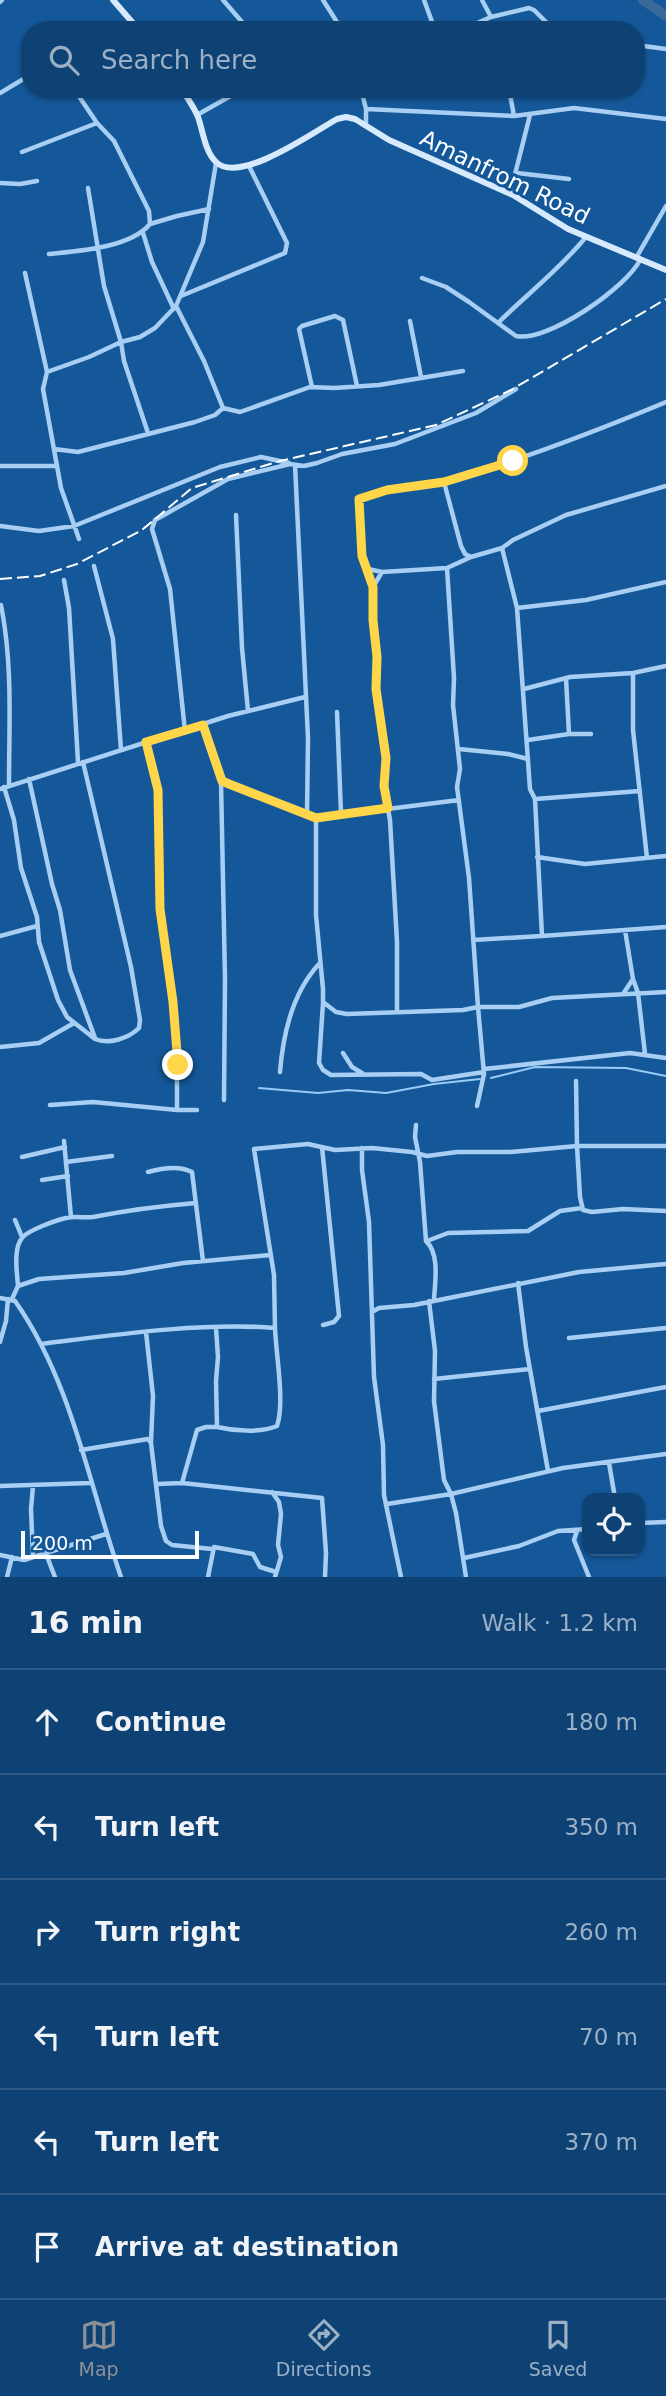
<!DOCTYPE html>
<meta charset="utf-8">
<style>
body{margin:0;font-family:"DejaVu Sans",sans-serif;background:#1d4d7c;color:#f1f3f6}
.controls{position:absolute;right:21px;bottom:21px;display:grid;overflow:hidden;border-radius:14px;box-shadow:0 2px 5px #0004}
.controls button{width:63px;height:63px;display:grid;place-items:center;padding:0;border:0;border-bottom:2px solid #2f5b86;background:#0f4274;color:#f1f3f6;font:35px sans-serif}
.scale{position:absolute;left:21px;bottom:18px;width:178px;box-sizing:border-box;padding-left:7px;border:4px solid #fff;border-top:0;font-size:19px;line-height:24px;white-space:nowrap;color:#fff;-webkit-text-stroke:5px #14589a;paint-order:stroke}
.stop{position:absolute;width:21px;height:21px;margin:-16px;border:5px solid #ffd54a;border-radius:50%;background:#fff}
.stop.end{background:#ffd54a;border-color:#fff;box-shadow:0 2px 7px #0008}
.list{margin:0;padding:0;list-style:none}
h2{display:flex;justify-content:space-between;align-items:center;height:91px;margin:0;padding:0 28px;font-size:30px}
h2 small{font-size:23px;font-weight:400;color:#9bb0c5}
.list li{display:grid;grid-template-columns:46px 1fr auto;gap:21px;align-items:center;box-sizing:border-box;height:105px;padding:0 28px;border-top:2px solid #2f5b86}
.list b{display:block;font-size:26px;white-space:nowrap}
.list em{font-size:23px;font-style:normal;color:#9bb0c5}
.icon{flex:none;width:38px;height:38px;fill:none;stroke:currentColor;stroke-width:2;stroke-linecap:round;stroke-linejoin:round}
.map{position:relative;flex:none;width:666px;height:1577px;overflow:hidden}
.search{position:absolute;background:#0f4274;box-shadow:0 2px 5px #0004;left:21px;right:21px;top:21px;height:77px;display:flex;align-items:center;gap:18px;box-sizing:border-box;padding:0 24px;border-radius:28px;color:#9bb0c5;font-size:26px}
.sheet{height:721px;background:#0f4274}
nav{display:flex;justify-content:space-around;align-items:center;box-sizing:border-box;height:98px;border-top:2px solid #2f5b86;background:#0f4274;font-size:19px;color:#9bb0c5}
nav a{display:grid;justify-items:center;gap:4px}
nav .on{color:#8c9099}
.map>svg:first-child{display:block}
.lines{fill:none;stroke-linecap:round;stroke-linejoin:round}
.stream{stroke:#9acbf6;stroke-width:2}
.river{stroke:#396998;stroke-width:10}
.street{stroke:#a8cff3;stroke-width:4.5}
.secondary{stroke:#d7eafd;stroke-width:6}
.rail{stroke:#fff;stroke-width:2;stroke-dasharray:12 5;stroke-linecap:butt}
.route{stroke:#ffd54a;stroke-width:9}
.labels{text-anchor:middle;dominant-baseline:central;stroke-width:6;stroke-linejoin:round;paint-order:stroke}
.street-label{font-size:23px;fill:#fff;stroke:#14589a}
</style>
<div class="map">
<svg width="666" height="1577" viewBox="0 0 666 1577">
<rect width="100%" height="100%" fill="#14589a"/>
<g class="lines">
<path class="stream" d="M491 1078 535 1067 626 1068 666 1076
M259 1088 318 1093 348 1090 386 1093 434 1084 480 1079"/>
<path class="river" d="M643 0 666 16"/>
<path class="street" d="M223 0 249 30
M323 0 342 30
M424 0 435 30
M482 0 491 17
M0 2 2 0
M115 30 132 22
M461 30 491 17 529 8 534 10 554 30
M636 45 666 49
M361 89 366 109V125
M509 89 514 116
M0 93 30 75
M366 109 514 116 574 108 666 119
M197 115 243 89
M22 152 97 123
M216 163 203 242 176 306 204 361 223 408
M517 173 569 179
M0 183 20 184 37 181
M88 188 104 286 121 342 124 361 148 433
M510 194 530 115
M150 224 177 216 209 209
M143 233 152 262 174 309
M49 254C78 251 130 248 150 224L149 211 114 141 97 123 74 89
M636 258 666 206
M25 273 47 372 43 389 61 488 79 539
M422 278 446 287 469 302 516 336C547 343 627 287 640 260
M181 296 285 253 287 243 249 166
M410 321 421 377
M498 323C528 293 558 271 586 237
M47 372 89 357 121 342 140 337 155 328 176 306
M312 387 299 329 302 326 335 316 343 320 357 386
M54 449 78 452 195 422 215 415 223 408 240 412 310 387 334 388 379 385 463 371
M295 465 308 738 307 814
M0 466H57
M444 482 461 546 465 554 471 557
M236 515 242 648 248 711
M0 526 39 531 74 526 220 467 261 457 289 463
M502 548 513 540 566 515 666 486
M94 566 113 639 121 750
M447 568 382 572 368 569 362 556 359 499C387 485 420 489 449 481 523 459 594 432 666 402
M368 569 373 586
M382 572 373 587V620L377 657 376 689 386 758 384 786 390 820 397 942V1011
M64 580 69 608 78 762
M1 605C13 665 9 725 9 785
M517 608 586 600 666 582
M633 673V730L647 858
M566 678 569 734
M524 689 570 677 633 673 666 666
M337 712 341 813
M203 725 221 781 316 818 459 800
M185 731 170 589 152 529 155 520 228 479 290 464 304 466 317 463 342 454 395 444 476 413 516 389
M528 740 569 734H591
M146 742 158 790 160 909 177 1036V1110
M459 749 508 754 528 759
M29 779 52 884 60 910 70 970 95 1038
M221 781 225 979 224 1100
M4 787 14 820 21 868 37 917 39 942 58 1000 67 1017 95 1039C109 1045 129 1038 139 1028L140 1020 131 967 83 762
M0 789 228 716 305 697
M535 799 542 936 666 927
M316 818V915L323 989V1002L336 1012 347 1014 463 1010 478 1007 469 878 457 787 460 769 453 705 454 678 447 568 471 557 502 548 517 608 530 789 535 799 640 791
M537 857 585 864 666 856
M625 930 633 979 638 993 645 1054
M0 936 37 926
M473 940 542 936
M623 994 633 979
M323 1003 319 1063 323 1070 331 1075 421 1074 432 1080 484 1072
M0 1047 39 1043 74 1023
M343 1053 352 1067 362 1073
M484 1069 630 1053 666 1058
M280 1072C283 1034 292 993 319 964
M576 1081 577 1146 580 1197 583 1210 592 1212 623 1209 666 1211
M50 1105 93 1102 177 1110H197
M477 1106 484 1074 478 1007H519L552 998 666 992
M416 1125 415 1137 420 1162 426 1241C440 1254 435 1282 434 1299
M64 1141 71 1217
M322 1147 339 1316 334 1322 323 1325
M362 1148V1170L369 1222 374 1377 383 1445 384 1495 401 1577
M22 1157 65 1147
M66 1162 112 1156
M148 1172C162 1168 179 1165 192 1172L203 1261
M42 1180 68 1176
M15 1220 22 1237
M427 1241 448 1233 528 1231 560 1211 582 1208
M518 1283 526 1347 548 1471
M18 1286C17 1272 13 1249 22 1238 28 1230 57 1220 66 1218 75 1216 84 1218 93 1217 129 1210 160 1206 196 1203
M0 1298 15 1301C72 1382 89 1485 121 1577
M12 1299 18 1286 39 1279 124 1273 183 1263 270 1255
M429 1301 435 1351 434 1401 444 1480 451 1494 456 1513 466 1577
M372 1312 379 1308 414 1305 579 1272 666 1264
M146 1332 153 1396 151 1442
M569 1338 666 1328
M0 1342 6 1321 8 1299
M41 1344C113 1335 202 1322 275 1328L274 1275 254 1149 308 1144 335 1150 372 1148 412 1152 427 1156 457 1152H511L577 1146H666
M434 1379 530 1369
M538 1411 666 1387
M217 1427C234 1431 260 1433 277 1426 285 1402 276 1355 275 1328
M81 1450 148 1439 151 1443 161 1526 166 1541 172 1545 212 1549
M609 1463 615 1498
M182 1483 197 1430 206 1427H217L216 1381 218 1357 216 1328
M157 1484 182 1483 322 1498 326 1553 325 1577
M0 1486 90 1483
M33 1486 31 1509 33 1557
M272 1492 279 1502 281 1514 278 1545 281 1557 275 1577
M387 1504 451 1494 563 1468 666 1454
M640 1523 666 1522
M577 1531 574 1540 589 1577
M46 1554 55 1577
M0 1555 24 1560 106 1534
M464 1558 519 1546 558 1531 587 1529
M7 1577 12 1557
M208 1577 214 1547 253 1554 260 1567 276 1572"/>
<path class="secondary" d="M113 0 139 30
M182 89C187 98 194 107 198 117 203 131 205 152 216 162 239 185 314 132 337 119L346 117 355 119 389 140 513 195 568 229 666 270"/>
<path class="rail" d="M0 579 40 576 77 564 142 530 192 488 280 461 436 425 511 390 666 299"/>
</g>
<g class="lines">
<path class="route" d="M178 1065 173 1002 160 909 158 790 146 742 203 725 222 781 229 784 316 818 388 808 384 786 386 758 376 689 377 657 373 620V587L362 556 359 499 387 490 444 482 513 461"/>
</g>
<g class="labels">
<g class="street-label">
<text transform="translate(505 177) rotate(26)">Amanfrom Road</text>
</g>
</g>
</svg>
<div class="controls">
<button><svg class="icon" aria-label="locate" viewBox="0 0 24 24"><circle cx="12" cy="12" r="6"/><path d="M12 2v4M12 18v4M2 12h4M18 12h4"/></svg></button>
</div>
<div class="scale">200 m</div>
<div class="stop" style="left:513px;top:461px"></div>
<div class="stop end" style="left:178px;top:1065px"></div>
<div class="search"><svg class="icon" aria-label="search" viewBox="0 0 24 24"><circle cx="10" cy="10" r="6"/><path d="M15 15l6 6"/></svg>Search here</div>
</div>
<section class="sheet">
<h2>16 min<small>Walk · 1.2 km</small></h2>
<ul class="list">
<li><svg class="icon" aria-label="ahead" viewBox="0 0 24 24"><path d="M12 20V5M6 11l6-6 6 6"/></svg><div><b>Continue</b></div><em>180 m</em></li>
<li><svg class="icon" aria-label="left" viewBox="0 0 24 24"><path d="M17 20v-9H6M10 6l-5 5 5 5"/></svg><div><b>Turn left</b></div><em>350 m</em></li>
<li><svg class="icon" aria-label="right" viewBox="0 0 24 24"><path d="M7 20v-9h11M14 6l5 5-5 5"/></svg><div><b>Turn right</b></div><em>260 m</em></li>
<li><svg class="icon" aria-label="left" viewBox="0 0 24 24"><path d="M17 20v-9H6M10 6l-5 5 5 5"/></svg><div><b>Turn left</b></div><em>70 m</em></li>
<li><svg class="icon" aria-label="left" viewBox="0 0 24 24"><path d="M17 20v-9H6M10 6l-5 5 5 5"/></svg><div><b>Turn left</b></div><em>370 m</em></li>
<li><svg class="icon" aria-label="arrive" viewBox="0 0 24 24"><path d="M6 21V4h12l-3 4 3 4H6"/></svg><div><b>Arrive at destination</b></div></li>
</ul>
</section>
<nav>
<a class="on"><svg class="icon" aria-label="map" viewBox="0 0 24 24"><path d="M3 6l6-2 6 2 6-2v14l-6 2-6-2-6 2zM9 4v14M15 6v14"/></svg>Map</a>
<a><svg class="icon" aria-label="directions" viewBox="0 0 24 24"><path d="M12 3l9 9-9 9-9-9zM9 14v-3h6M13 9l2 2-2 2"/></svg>Directions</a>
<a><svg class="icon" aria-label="saved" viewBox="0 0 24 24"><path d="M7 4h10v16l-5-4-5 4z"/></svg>Saved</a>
</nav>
